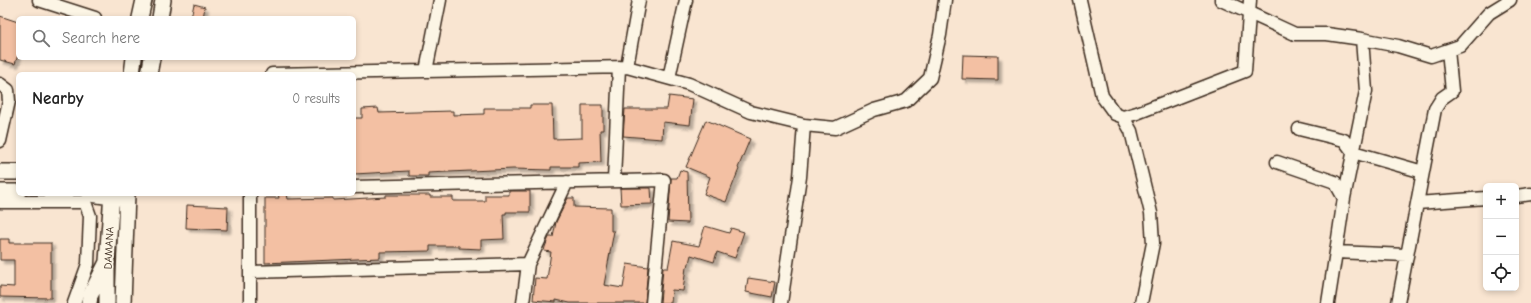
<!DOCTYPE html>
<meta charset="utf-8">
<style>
body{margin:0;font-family:"Comic Neue",sans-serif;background:#f2f2f2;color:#222}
.controls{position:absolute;right:12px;bottom:12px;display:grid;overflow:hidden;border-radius:6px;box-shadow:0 2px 6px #0003}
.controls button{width:36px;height:36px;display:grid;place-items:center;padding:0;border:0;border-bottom:1px solid #e0e0e0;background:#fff;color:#222;font:20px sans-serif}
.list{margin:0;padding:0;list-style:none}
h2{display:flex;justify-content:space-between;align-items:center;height:52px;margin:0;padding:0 16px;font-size:17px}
h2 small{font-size:13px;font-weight:400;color:#767676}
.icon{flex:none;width:22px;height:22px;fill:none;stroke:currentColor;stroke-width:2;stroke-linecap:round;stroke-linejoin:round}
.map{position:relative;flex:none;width:1531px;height:303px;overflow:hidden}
.search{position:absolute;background:#fff;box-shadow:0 2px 6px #0003;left:16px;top:16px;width:340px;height:44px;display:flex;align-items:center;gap:10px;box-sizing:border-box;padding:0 14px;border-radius:6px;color:#767676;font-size:15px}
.panel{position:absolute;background:#fff;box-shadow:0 2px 6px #0003;left:16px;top:72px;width:340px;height:124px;border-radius:6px}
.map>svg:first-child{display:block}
.building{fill:#f3c0a3;stroke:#3b2a1e;filter:url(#shadow)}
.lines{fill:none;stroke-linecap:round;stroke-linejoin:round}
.minor-casing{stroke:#3b2a1e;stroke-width:15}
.major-casing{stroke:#3b2a1e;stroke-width:18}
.minor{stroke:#fcf5e5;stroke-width:12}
.major{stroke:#fcf5e5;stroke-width:15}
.labels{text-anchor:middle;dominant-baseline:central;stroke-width:3;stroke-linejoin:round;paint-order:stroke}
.street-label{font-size:11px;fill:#3b2a1e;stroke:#fcf5e5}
</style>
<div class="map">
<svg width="1531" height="303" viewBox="0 0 1531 303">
<defs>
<filter id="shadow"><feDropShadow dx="3.5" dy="3.5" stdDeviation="1" flood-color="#0004"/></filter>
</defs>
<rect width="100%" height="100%" fill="#f9e5d1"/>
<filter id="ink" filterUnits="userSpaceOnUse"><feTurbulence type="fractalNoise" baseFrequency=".025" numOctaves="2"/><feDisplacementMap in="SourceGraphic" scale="8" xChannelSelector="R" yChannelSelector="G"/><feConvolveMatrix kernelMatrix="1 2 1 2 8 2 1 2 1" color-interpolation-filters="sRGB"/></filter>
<g filter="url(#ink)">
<path class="building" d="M194 4 205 7 203 18H191Z
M0 16 18 22V55L15 64 0 60Z
M963 55 998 56V80L962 79Z
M669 96 693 99 690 125 663 122 662 139 623 136 625 109H667Z
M530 105H552L553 139 582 138V105H603V130H600L601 162 578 163V167H551V170L513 169 428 173V176H409V171L354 174V118H362V109L378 108 379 113 453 111V115L484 114V108H530Z
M706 120 750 139 738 168 739 169 726 202 704 194 710 177 686 167Z
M680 170 687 172 688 223 668 222 671 178H677Z
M620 188H651L652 204 621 205Z
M509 191H530V212H506V214H503L504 239 481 240V249L459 248V246H430V251L380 252V258L265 263V198H279L278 194H287L288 199 333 198V200L386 197V195H430V197H453V201H485V195H509Z
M568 198H574V207L611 208V231H614L604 285 623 288 627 264 648 267 645 303H570L556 300V302L533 300 535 278 547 279 551 252 544 251 545 247 549 237H553L556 222Z
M187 205 228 207 227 230 186 228Z
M705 226 729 233 731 228 744 232 735 258 717 252 714 262 691 255 688 267H686L683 291 672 290 671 303H660L663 268H668L673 241 699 246Z
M0 239H9V243H51V298L0 297V286L14 287V260H0Z
M748 278 775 282 772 297 746 292Z"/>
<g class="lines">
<g class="minor-casing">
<path id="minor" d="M39 0 95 18
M1080 0 1102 96 1115 114 1123 117 1137 113 1245 71 1250 0
M1221 0 1295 34H1327L1362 39 1398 46 1431 56 1460 46 1489 13 1510 0
M627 67 639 0
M426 71 440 0
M272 74 627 67 689 84 751 112 804 125 835 128 874 110 906 101 930 78 940 35 945 0
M669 78 686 0
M0 84 8 90 9 101 0 141
M1123 117 1131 131 1151 213 1153 243 1141 303
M1299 129 1344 140 1353 152 1423 172
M1277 162 1335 182 1344 198
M614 180 619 67
M354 187 664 180 652 303
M1516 196 1531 194
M0 202H85L90 216 88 264 74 303
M1417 203 1486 198
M1336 252 1344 198 1366 91 1362 39
M250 272 528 264
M250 303V194
M523 303 528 264 567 182
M781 303 800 177 804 125
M1328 303 1336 252 1406 255
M1398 303 1435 109 1442 98 1452 91 1448 50"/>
</g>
<g class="major-casing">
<path id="major" d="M140 18 144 0
M160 18 163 0
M132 74 134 58
M149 74 152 58
M0 172H18
M0 192H18
M90 194 120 198
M89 303 90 296 106 264
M107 303V261L112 194
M123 303 127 194"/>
</g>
<use href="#minor" class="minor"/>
<use href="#major" class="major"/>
</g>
</g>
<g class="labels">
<g class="street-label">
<text transform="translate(109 248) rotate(-87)">DAMANA</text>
</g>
</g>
</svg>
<div class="controls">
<button>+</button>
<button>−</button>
<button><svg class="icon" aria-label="locate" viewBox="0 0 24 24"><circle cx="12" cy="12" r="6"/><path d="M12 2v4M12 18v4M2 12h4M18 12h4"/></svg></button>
</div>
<div class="search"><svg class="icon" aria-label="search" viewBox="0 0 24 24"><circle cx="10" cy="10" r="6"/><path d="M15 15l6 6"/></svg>Search here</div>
<section class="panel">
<h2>Nearby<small>0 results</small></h2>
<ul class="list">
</ul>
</section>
</div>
